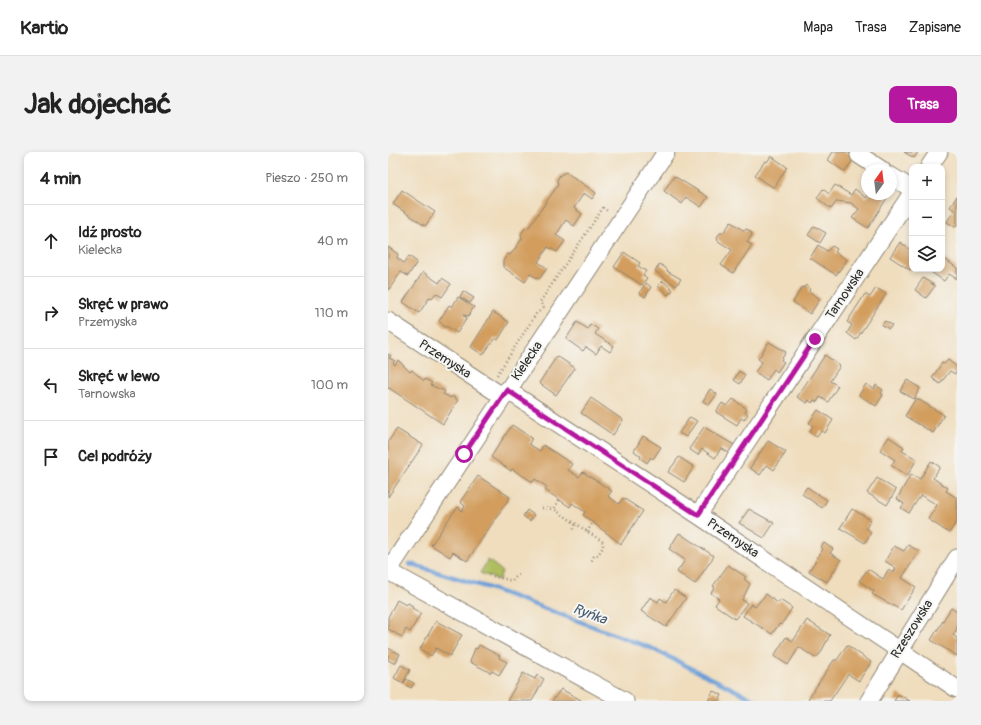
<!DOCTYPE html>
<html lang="pl">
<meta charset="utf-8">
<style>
body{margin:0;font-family:Pangolin,sans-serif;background:#f2f2f2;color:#222}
.controls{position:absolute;right:12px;top:12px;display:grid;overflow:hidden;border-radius:8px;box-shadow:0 2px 6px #0003}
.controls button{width:36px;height:36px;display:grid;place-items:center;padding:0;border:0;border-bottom:1px solid #e0e0e0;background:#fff;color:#222;font:20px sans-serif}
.compass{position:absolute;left:473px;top:12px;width:36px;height:36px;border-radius:50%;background:#fff;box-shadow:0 2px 6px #0003;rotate:14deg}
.stop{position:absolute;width:12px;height:12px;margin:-9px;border:3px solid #b5179e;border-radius:50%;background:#fff}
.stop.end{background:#b5179e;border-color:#fff;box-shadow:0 1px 4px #0008}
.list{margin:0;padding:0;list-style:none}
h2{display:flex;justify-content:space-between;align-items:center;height:52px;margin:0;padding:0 16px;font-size:17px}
h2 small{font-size:13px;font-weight:400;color:#767676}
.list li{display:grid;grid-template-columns:26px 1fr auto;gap:12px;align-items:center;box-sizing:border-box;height:72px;padding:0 16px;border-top:1px solid #e0e0e0}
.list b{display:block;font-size:15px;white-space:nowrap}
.list p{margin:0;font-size:13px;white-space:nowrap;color:#767676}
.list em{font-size:13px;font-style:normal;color:#767676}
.icon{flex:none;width:22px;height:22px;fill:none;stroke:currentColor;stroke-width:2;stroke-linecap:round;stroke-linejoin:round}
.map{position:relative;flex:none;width:569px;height:549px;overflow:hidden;border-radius:8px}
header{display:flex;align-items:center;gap:24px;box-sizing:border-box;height:56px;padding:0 20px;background:#fff;border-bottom:1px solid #e0e0e0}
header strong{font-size:19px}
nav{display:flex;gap:22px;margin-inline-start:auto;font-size:14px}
.intro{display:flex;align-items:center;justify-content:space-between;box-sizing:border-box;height:96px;padding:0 24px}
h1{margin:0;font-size:28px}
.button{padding:10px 18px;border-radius:8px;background:#b5179e;color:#fff;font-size:14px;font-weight:700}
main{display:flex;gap:24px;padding:0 24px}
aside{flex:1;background:#fff;border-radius:8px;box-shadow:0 2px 6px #0003}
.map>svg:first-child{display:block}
.green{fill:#afbd5f;stroke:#6d7445}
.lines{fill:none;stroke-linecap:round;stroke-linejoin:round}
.stream{stroke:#6b9dd6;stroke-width:4.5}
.building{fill:#d29d5d}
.minor-casing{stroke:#8d8474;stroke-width:19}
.path{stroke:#8d8474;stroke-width:2.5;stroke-dasharray:1 3;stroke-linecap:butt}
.minor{stroke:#fff;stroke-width:17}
.route{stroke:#b5179e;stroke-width:5}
.labels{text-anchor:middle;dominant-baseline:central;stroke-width:4;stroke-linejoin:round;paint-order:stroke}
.street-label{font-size:13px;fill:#2b2b2b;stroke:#f6f6f2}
.water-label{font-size:14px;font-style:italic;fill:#45596f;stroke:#f6f6f2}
</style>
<header>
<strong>Kartio</strong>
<nav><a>Mapa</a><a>Trasa</a><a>Zapisane</a></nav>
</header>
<div class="intro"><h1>Jak dojechać</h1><a class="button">Trasa</a></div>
<main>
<aside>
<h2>4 min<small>Pieszo · 250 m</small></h2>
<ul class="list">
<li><svg class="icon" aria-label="ahead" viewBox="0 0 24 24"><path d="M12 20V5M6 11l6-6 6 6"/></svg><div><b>Idź prosto</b><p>Kielecka</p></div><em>40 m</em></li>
<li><svg class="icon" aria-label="right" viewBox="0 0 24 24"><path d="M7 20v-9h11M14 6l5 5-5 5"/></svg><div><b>Skręć w prawo</b><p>Przemyska</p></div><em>110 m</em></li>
<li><svg class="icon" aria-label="left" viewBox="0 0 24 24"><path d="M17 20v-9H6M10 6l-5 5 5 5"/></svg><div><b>Skręć w lewo</b><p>Tarnowska</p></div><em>100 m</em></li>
<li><svg class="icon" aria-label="arrive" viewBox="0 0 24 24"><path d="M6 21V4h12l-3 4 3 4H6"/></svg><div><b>Cel podróży</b></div></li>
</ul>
</aside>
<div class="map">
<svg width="569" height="549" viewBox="0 0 569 549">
<rect width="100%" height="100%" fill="#f6f6f2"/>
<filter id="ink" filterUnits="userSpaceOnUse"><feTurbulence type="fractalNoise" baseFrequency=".025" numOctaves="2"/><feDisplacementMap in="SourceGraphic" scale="8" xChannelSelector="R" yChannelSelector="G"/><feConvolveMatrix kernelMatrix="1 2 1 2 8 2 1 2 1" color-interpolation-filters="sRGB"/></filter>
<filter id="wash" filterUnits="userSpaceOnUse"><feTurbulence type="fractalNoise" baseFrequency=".012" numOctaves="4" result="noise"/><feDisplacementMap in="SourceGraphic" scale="16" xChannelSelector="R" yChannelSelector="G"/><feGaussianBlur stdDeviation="0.9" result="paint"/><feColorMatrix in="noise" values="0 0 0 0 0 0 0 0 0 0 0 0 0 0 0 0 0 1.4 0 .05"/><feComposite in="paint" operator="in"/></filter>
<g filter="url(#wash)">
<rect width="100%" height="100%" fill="#efddbd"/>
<path class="green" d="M100 408 114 419 111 428 92 421Z"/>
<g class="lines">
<path class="stream" d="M22 412 101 436 263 496 369 549"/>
</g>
<g id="blocks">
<path class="building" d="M445 0H459L467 5 457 20 440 8Z
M516 0H530L526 6Z
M383 4 399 15 386 36 367 23 377 9 379 10Z
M178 20 208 41 204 47 196 41 186 56 194 62 186 74 178 68 168 83 177 89 169 100 160 95 150 110 159 116 151 127 142 122 137 130 115 115V109L119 103 123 102 134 87 133 82 137 76 141 75 170 33 169 28 172 23Z
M286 24 320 45 313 55 298 45 294 52 276 39Z
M447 33 463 43 467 37 478 46 481 42H493L499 46 480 76 464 66 471 57 463 51 449 49 443 57 429 46 435 37 441 42Z
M14 38 47 60 37 74 5 52Z
M569 44V73L567 75 559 70 566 58 562 55Z
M343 70 355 78 359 77 363 80 364 83 359 90 364 93 345 121 333 113 344 98 330 89 329 85 332 81H335Z
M426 74 438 81 432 91 420 83Z
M512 90 524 99V116L522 118 502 105Z
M430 93 439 99 444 94 449 97 447 100 459 108 448 123 422 106Z
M0 95 10 102 9 106 16 111 21 104 29 110 20 124 13 120 0 139Z
M236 100 252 111 250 114 258 119 255 123 259 126 254 133 226 115Z
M554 105 569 116V127L561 122 556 129 543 120 545 117H554Z
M272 112 280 118 279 119 293 127 288 134 267 119Z
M35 120 51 131 54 126 63 132 54 145 48 141 44 146 42 145 31 161 15 150Z
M535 126 547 134 538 146 527 138Z
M275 129 285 138 280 143 270 134Z
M258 131 263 135 257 145 251 141Z
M418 133 422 136 421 139 432 147 422 162 405 150 414 135 416 136Z
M488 136 498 142 468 188 459 181 464 173 459 170 477 142 482 145Z
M75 139 86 146 82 151 72 145Z
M70 145 86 155 80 164 75 163 79 166 69 181 60 175H57L51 169 61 153 64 155Z
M105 160 121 170 110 188 107 186 95 203 83 195Z
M497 169 504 173 501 177 494 173Z
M189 170 200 177 202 172 210 177 207 182 226 194 222 200 213 194 208 202 198 195 195 199 178 187Z
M381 190 398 200 393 208 396 210 389 220 386 217 379 228 367 220 374 210 370 207Z
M0 202 3 204 1 206 7 209 5 211 7 213 10 208 22 220 24 218 36 229 37 227 44 231 42 233 57 239 55 242 63 246 64 244 70 248 55 272 1 236 0 237Z
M437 203 452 214 442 229 450 234 440 250 432 245 429 250 426 248 424 251 421 248 419 251 409 245Z
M169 204 187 216 168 243 151 231Z
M560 208 569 215V219L567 222 562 219 552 232 544 226 554 211 556 212Z
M351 219 357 223 352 232 346 228Z
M519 228 532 236 526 247 512 239Z
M478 232 486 237 488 233 495 238 493 241 495 243 488 254 471 243Z
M322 237 329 242 321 253 315 249Z
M203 246 235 268 225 283 193 261Z
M528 246 556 263 545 281 517 264Z
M345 247 359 257 357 260 360 262 356 268 353 266 349 273 328 260 334 251 339 254Z
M430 258 445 268 437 281 433 279 429 285 421 280 425 274 421 271Z
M302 265 309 269 298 285 291 281Z
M124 273 144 286 141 292 152 299 155 293 184 312 180 318 191 325 195 320 224 339 220 344 231 352 235 346 255 359 233 392 195 363 197 360 184 351 182 355 157 338 159 335 147 327 145 330 124 317 123 319 103 305Z
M316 275 346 293 341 301 333 296 327 306 314 297 310 303 301 297Z
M9 277 35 293 0 345V290Z
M255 284 273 295 265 307 263 305 259 311 252 306 253 304 246 299Z
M501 285 516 295 514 299 529 307 519 324 503 313 507 308 492 298Z
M380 289 398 300 386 318 379 313 372 323 362 316Z
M291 305 306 315 296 330 280 320Z
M543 309 552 315 545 326 560 336 558 339 569 346V369L561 381 540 367 549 353 533 343 521 361 513 356 516 352 509 347 523 322 532 327Z
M90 324 122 345 79 409 65 400 62 405 43 393 65 361 70 355 74 359 77 354 72 350Z
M489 326 508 338 499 353 479 341Z
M419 335 439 348 434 356 414 342Z
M361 357 386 371 376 386 351 371Z
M464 357 483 368 478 376 483 380 477 391 452 376Z
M139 358 146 363 142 369 135 364Z
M291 381 326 404 307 432 289 420 297 408 281 397Z
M436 391 445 397 442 401 453 408 439 430 421 419 435 397 433 395Z
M520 393 531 399 514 426 528 435 513 458 484 442 486 439 471 429 480 417 495 427 500 418 505 421 508 416 497 409 506 394 516 399Z
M340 413 358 425 356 427 362 432 354 448 359 451 347 467 327 453 331 447 323 441 327 435 325 434Z
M286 438 298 446 278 475 253 459 262 445 270 450 272 446 278 450Z
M378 442 390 451 392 448 404 456 393 473 391 472 384 482 355 464 363 452 367 455Z
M9 448 18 453 20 451 25 454 24 456 33 461 22 480 18 477 14 485 0 477V465Z
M563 456 569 460V477L565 483 569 486V504L543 488Z
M419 468 442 483 432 502 427 506 411 495 400 513 386 504 398 485 405 489Z
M48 469 74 483 62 504 48 496 43 504 32 497Z
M91 493 112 504 111 506 119 510 111 523 104 519 103 521 82 510 87 496 89 497Z
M459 493 483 510 471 529 460 522 442 549H423L420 547 446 508H449Z
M0 496 12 502 7 512 0 508Z
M13 513 22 518 15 531 6 526Z
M135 521 147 527 149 523 156 527 144 549H119Z
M18 527 26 531 23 536 16 532Z
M173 537 193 548V549H164Z
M325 539 334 543 331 549H320Z
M510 542 517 546 522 549H506Z"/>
</g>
</g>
<g filter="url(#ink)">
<use href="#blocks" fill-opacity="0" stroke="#8d8474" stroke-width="1"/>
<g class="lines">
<g class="minor-casing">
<path id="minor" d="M471 3 494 18
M541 15 551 0
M503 24 524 37
M0 169 114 244
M119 238 310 363 569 537
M310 363 524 41
M0 419 278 0
M0 419 237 549
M481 549 569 406"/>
</g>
<path class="path" d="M156 156 152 150 215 56 221 60
M109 223 148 162 153 158
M171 348 166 357 215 390V395L210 403 206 404 203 410
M154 356 166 357
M185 377 188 372
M199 380 205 370
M105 424 124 429 132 421"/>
<use href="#minor" class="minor"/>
</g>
</g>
<g class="lines" filter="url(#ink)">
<path class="route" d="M76 302 119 238 310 363 427 187"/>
</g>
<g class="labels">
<g class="street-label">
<text transform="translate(457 142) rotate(-56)">Tarnowska</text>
<text transform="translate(57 207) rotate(33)">Przemyska</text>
<text transform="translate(139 209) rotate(-56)">Kielecka</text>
<text transform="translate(345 386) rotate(34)">Przemyska</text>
<text transform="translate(524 477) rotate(-58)">Rzeszowska</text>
</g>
<g class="water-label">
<text transform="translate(202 462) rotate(20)">Ryńka</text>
</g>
</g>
</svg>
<div class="controls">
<button>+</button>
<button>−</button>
<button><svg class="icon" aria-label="layers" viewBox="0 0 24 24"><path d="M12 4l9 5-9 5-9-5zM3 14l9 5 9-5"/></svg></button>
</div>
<svg class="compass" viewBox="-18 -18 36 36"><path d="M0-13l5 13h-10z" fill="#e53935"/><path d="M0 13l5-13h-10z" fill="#767676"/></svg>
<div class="stop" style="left:76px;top:302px"></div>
<div class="stop end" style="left:427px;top:187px"></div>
</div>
</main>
